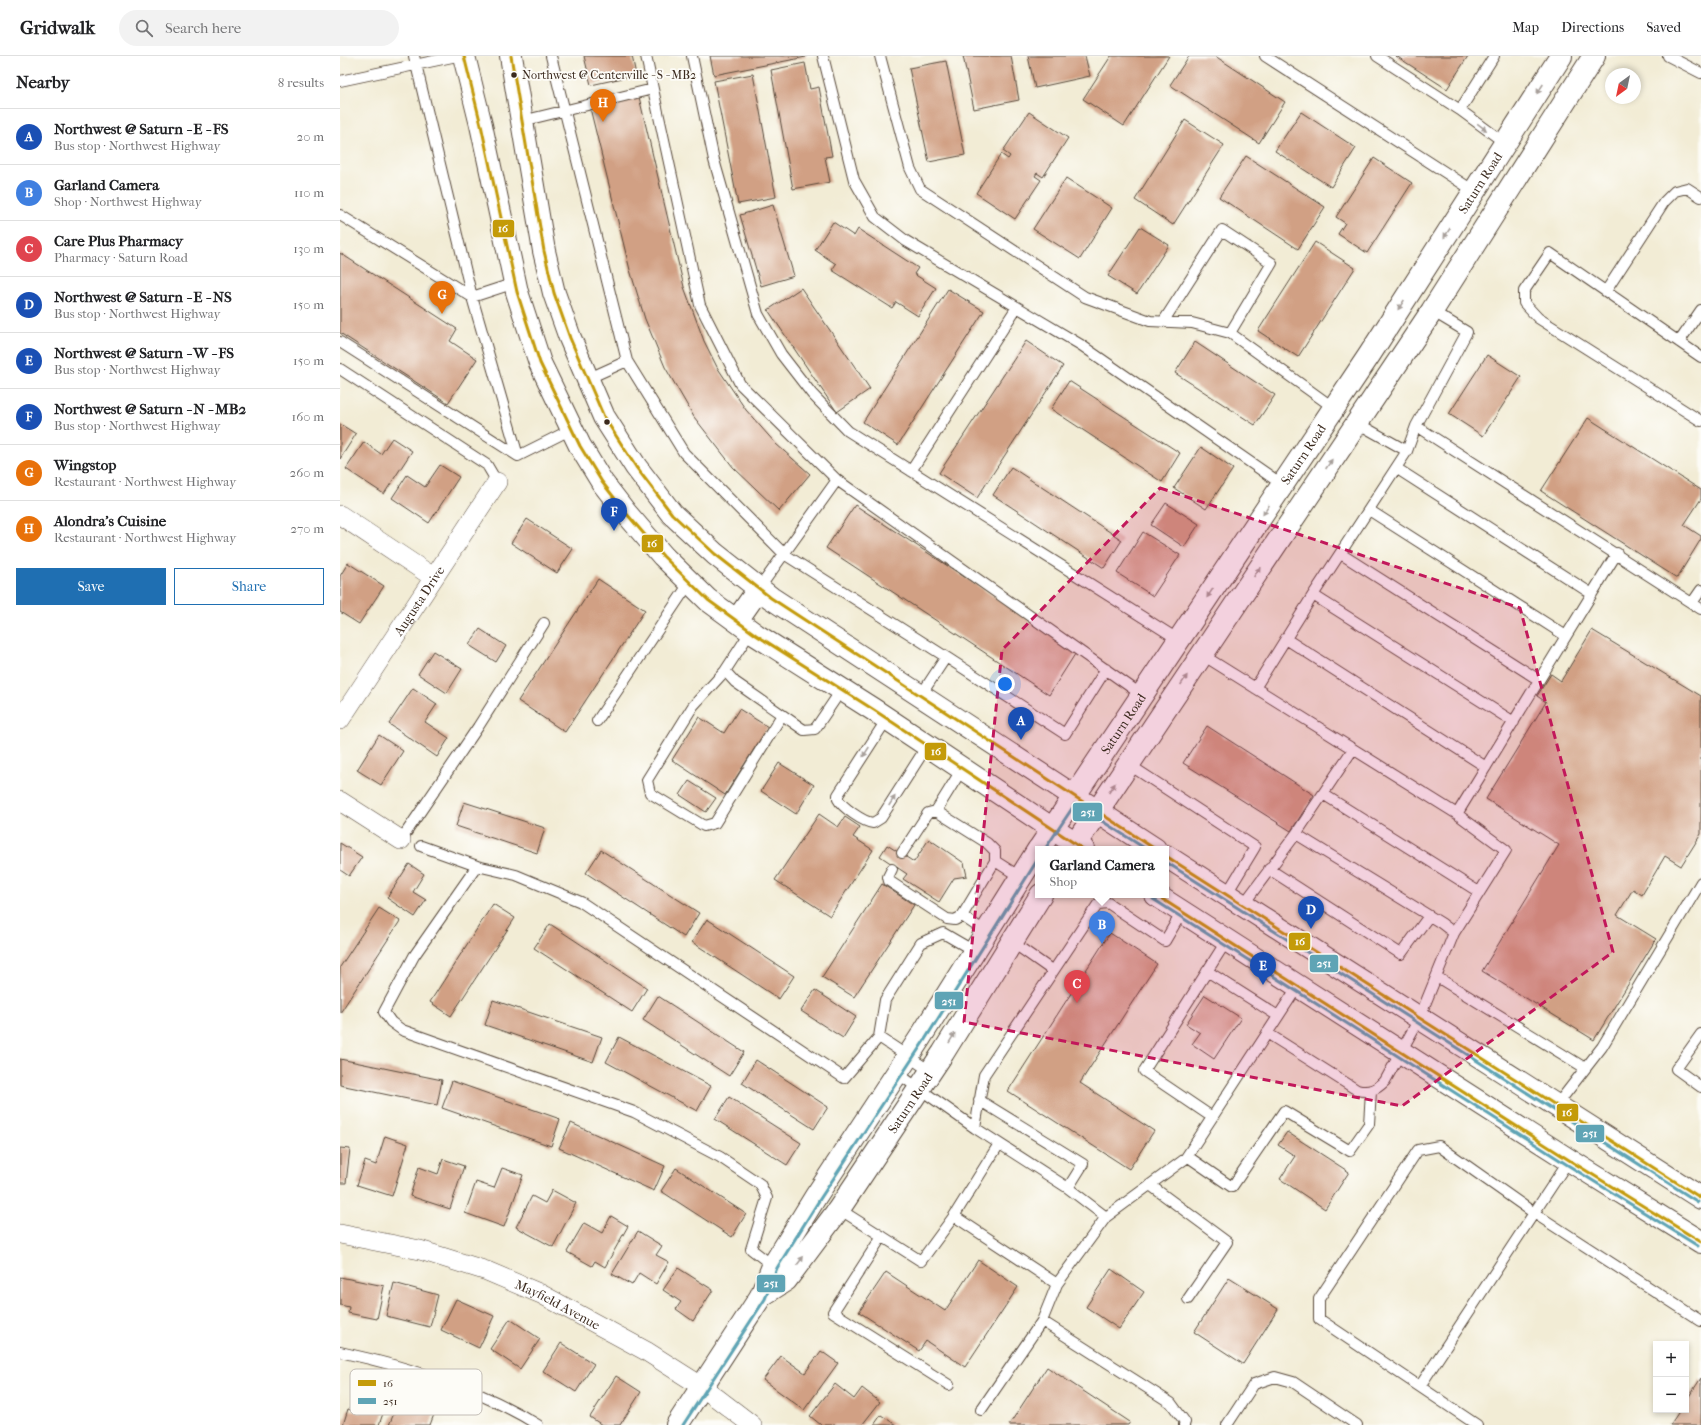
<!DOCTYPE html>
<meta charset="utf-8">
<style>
body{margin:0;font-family:"IM FELL French Canon",serif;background:#f2f2f2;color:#202124}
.controls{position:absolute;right:12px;bottom:12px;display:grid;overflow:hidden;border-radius:0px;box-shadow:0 2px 6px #0003}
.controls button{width:36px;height:36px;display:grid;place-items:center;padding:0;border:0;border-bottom:1px solid #e0e0e0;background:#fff;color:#202124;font:20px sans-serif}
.compass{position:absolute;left:1265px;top:12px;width:36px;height:36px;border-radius:50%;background:#fff;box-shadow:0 2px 6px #0003;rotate:213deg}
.you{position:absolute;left:665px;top:628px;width:14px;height:14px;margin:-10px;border:3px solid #fff;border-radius:50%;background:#1a73e8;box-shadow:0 0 0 6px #1a73e833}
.badge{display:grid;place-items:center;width:26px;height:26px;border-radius:50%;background:#1f6fb2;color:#fff;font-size:13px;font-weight:700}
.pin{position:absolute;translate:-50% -33px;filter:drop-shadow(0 1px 2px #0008)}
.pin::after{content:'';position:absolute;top:21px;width:14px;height:12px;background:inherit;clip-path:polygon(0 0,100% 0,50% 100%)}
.popup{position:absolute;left:695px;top:790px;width:134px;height:52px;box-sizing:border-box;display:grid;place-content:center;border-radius:0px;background:#fff;filter:drop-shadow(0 1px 3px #0005);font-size:13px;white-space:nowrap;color:#757577}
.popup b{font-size:15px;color:#202124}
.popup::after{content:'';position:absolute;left:50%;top:100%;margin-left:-8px;border:8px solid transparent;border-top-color:#fff}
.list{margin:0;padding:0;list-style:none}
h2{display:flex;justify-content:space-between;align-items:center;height:52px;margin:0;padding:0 16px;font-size:17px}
h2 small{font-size:13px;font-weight:400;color:#757577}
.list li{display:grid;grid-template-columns:26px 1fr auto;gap:12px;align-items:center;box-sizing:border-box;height:56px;padding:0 16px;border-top:1px solid #e0e0e0}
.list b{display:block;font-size:15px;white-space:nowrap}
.list p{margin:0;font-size:13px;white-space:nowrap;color:#757577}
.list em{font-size:13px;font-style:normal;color:#757577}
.actions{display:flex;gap:8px;padding:12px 16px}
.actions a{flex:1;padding:9px 0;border:1px solid #1f6fb2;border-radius:0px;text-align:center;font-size:14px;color:#1f6fb2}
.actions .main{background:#1f6fb2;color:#fff}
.icon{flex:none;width:22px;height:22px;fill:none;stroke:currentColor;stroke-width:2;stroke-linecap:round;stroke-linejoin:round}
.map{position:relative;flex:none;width:1361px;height:1369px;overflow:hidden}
header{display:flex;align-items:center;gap:24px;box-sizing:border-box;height:56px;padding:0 20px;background:#fff;border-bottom:1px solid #e0e0e0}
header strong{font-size:19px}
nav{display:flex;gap:22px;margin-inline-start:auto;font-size:14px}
.search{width:280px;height:36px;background:#f2f2f2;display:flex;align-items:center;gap:10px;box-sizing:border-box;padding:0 14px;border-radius:22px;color:#757577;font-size:15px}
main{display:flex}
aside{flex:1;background:#fff}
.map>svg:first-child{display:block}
.building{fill:#d1a084}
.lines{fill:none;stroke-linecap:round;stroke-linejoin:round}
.service-casing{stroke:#564739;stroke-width:12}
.minor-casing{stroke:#564739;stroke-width:20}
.tertiary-casing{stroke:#564739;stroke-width:24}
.secondary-casing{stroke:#564739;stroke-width:24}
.service{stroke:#fff;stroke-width:10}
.minor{stroke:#fff;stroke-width:19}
.tertiary{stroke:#fff;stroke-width:22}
.secondary{stroke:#fff;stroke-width:22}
.bus-1-casing{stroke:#fdfcf7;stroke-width:6}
.bus-2-casing{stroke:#fdfcf7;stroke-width:6}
.bus-1{stroke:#c49b09;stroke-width:3}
.bus-2{stroke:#5fa4b5;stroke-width:3}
.oneway{fill:#a79f9a}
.marked{fill:#c2185b;fill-opacity:0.2;stroke:#c2185b;stroke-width:3;stroke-dasharray:8 5;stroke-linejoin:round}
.bus-dot{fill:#3b2a1e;stroke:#fdfcf7;stroke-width:1.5}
.labels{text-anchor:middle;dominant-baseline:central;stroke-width:3.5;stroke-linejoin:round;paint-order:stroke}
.bus-label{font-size:12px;fill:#3b2a1e;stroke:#fdfcf7;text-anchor:start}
.street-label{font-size:13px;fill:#3b2a1e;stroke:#fdfcf7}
.key{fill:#fdfcf7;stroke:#c3bdb6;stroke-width:1}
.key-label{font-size:11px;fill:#3b2a1e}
.line-badge{stroke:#fdfcf7;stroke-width:1.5}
.badge-label{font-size:11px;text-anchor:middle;font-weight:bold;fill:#fff}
</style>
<header>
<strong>Gridwalk</strong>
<div class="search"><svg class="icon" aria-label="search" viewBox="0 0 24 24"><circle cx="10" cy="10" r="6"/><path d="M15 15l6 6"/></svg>Search here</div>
<nav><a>Map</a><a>Directions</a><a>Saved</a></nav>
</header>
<main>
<aside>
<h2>Nearby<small>8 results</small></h2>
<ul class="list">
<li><span class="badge" style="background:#1a4fb4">A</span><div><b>Northwest @ Saturn - E - FS</b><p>Bus stop · Northwest Highway</p></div><em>20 m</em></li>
<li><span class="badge" style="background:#3f7fe0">B</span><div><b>Garland Camera</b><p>Shop · Northwest Highway</p></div><em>110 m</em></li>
<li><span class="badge" style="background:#e0444e">C</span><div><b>Care Plus Pharmacy</b><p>Pharmacy · Saturn Road</p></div><em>130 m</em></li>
<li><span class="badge" style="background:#1a4fb4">D</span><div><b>Northwest @ Saturn - E - NS</b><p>Bus stop · Northwest Highway</p></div><em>150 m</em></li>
<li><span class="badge" style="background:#1a4fb4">E</span><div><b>Northwest @ Saturn - W - FS</b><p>Bus stop · Northwest Highway</p></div><em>150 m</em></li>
<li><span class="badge" style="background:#1a4fb4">F</span><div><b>Northwest @ Saturn - N - MB2</b><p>Bus stop · Northwest Highway</p></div><em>160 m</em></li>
<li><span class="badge" style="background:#e8710a">G</span><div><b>Wingstop</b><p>Restaurant · Northwest Highway</p></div><em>260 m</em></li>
<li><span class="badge" style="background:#e8710a">H</span><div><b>Alondra’s Cuisine</b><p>Restaurant · Northwest Highway</p></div><em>270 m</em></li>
</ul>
<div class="actions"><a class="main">Save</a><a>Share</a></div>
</aside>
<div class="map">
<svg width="1361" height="1369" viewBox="0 0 1361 1369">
<rect width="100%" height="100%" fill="#fdfcf7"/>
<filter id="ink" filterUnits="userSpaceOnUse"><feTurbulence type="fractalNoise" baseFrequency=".025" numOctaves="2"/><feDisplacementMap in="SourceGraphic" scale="8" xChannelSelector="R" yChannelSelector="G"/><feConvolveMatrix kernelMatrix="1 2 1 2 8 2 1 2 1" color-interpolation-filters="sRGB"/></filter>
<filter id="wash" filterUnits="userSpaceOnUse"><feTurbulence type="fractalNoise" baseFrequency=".012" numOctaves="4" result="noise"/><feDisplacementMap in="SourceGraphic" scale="16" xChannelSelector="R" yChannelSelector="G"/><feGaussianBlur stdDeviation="0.9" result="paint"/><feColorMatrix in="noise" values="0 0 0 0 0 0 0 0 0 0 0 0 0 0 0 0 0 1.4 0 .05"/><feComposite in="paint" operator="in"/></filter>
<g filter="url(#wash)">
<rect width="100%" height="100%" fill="#f2ecd5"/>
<g id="blocks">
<path class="building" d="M244 0H292L296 19 251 29Z
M370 0H466V1L374 19Z
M623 0H671L679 44 634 53Z
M688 0H745L750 20 695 32Z
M771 0H829L784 70 743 43Z
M849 0H875L945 46 919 87 830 29Z
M1056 0H1128L1107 33Z
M606 5 625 99 589 106 569 12Z
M465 7 470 33 479 31 492 100 485 101 490 126 453 133 431 14Z
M413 18 436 141 398 148 374 25Z
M299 41 344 231 364 285 377 311 406 354 436 388 470 418 439 455 393 411 354 361 325 311 305 263 290 214 250 52Z
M689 56 728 82 703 121 697 117 695 120 701 124 675 163 636 137 661 98 668 103 670 100 663 95Z
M961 56 1016 92 991 131 935 95Z
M845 64 884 89 833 169 795 144Z
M906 100 985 151 958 193 879 141Z
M1034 102 1072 127 1027 197 998 178 1005 167 996 161Z
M726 122 772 152 740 203 693 173Z
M433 149 454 220 421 230 400 159Z
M493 166 514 180 518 173 578 212 574 218 596 232 578 260 556 246 552 252 492 214 496 208 475 194Z
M800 171 829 189 797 238 768 220Z
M975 186 1015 212 958 301 918 275Z
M0 197 117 273 110 285 137 303 108 347 0 277Z
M461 232 530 333 497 356 428 254Z
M608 233 644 255 558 389 523 366Z
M686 285 723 310 637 442 599 417Z
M855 286 935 339 915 369 835 317Z
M1147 299 1181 321 1143 380 1109 358Z
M729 325 840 397 822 426 711 353Z
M1248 362 1361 434V443L1344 469 1361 480V483L1337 522 1201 435Z
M0 368 16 378 0 403Z
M52 382 72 395 44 438 6 413 24 386 41 398Z
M861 391 893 413 866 453 834 432Z
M100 409 119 421 89 467 52 442 67 419 85 431Z
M671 411 782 484 764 512 653 439Z
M826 447 859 468 844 491 811 469Z
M515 449 737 595 709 639 486 492Z
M187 463 233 493 217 517 171 487Z
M803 476 840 499 813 540 777 517Z
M8 507 44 530 19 568 0 556V520Z
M258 523 305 554 225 676 178 645Z
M140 573 166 590 156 606 129 589Z
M1252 574 1361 640V778L1341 810 1325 800 1302 839 1293 833 1277 859 1316 883 1254 984 1142 915 1219 789 1146 743 1206 646 1197 640 1211 618 1221 625Z
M93 595 122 613 107 637 78 618Z
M73 632 97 648 85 666 109 682 97 701 49 668Z
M399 653 428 671 385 739 332 704 359 661 384 677Z
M867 670 974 739 951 775 843 707Z
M39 679 63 695 41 729 17 714Z
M439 707 474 729 456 758 421 735Z
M349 725 376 742 366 756 340 739Z
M124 746 205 772 197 797 116 770Z
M479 758 498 771 505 761 520 771 513 781 533 794 490 860 435 824Z
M589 783 624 807 627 820 614 822 599 846 563 823 567 818 540 800 547 789 574 806Z
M0 787 22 801 9 820 0 814Z
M261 794 359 857 344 881 246 817Z
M69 808 84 818 73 836 86 844 75 861 47 842Z
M542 828 574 849 514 941 482 921Z
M153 848 175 862 111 960 90 946Z
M39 852 60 865 0 957V911Z
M367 863 454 920 439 943 352 886Z
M210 868 307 932 292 956 194 892Z
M770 877 817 908 740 1027 814 1075 789 1113 668 1035Z
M475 934 516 961 503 982 461 955Z
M865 939 901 962 874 1003 852 988 860 977 846 968Z
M318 940 404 996 389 1020 303 964Z
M153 944 262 981 253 1006 145 969Z
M279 981 371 1030 357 1055 266 1006Z
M0 1003 102 1024 97 1049 0 1029Z
M416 1004 488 1051 474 1073 402 1027Z
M112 1025 220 1063 211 1090 102 1052Z
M389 1041 461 1087 447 1109 375 1063Z
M231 1067 325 1110 314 1135 219 1092Z
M947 1076 1009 1116 985 1153 940 1123 955 1100 938 1089Z
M45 1080 68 1088 52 1140 17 1129 25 1105 36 1109Z
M0 1092 10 1093 6 1127H0Z
M103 1103 124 1110 110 1153 70 1140 79 1111 98 1118Z
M162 1112 183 1119 164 1171 125 1157 136 1126 154 1132Z
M336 1112 406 1158 392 1181 321 1135Z
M212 1134 236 1147 213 1191 176 1171 192 1140 205 1147Z
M271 1160 288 1170 265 1211 255 1205 252 1210 227 1196 244 1167 262 1177Z
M298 1175 322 1190 316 1199 329 1206 316 1228 299 1217 292 1229 272 1218Z
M638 1204 678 1231 625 1311 586 1285 579 1295 519 1256 546 1216 605 1255Z
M338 1212 373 1234 353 1265 336 1253 341 1246 323 1234Z
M771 1213 804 1236 779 1273 746 1251Z
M0 1221 44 1230 37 1263 8 1257 9 1251 0 1249Z
M889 1222 938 1253 903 1308 854 1276Z
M54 1227 98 1239 90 1271 46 1260Z
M116 1243 154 1260 139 1292 101 1274Z
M170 1263 200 1283 180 1313 150 1293Z
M221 1287 254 1308 236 1336 203 1315Z
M481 1295 498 1307 464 1354 423 1324 441 1300 465 1317Z
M707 1311 790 1366 788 1369H669Z
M276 1320 301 1336 280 1369H262L250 1361Z
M1361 1322V1369H1330L1340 1354H1346V1345Z
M31 1327 51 1334 39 1369H3L8 1353 21 1357Z
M495 1328 514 1343 522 1332 540 1346 522 1369H481L470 1360Z
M58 1348 84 1358 88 1349 96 1353 90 1369H49Z
M541 1359 556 1369H534Z"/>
</g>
</g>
<g filter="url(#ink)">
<use href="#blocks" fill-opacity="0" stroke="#564739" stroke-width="1"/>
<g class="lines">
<g class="service-casing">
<path id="service" d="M211 0 287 305 344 397 444 498 606 601
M306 0 313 33
M352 0 374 104 418 258 441 298 472 338 508 375 839 584
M483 0 514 124 535 161 566 185 741 289 943 429
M540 0 570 112 580 133 745 241 810 265 852 267 890 277 994 352
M925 0 1134 135
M1037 0 1120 54 1154 0
M1328 0 1361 17
M0 25 117 0
M1120 54 1165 87
M182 65 313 33 360 249 400 328 497 424 418 534
M0 159 132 241 175 227
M1266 235 1324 146 1335 135 1347 132 1361 141
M823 266 882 174 932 207 890 277
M0 286 178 400 132 241 74 0
M1339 286 1361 254
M1361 301 1210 197 1184 235V247L1198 262 1361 365
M0 313 147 409 157 426
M247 323 287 305
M1017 367 1067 395 1076 370 1361 553
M1076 370 1127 276 1092 255
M178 400 232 373
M1056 412 1252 538
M571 415 677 251
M497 424 802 639
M1029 454 1226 580
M1001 498 1199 624
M973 539 1174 666
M1352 547 1361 534
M411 575 385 615 395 626 464 674 475 673 502 633
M946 583 1146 711
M861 598 1117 758 1166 794 1114 877 1079 963 1045 1025C1036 1034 1029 1037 1017 1034L927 977
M385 615 353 650 307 724 310 737 364 770 375 767 442 659
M915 632 973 539 1067 395
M581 639 606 601 725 678 766 613
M547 663 498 739V743C502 751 523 766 533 767L541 762 587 690
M257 665 350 526
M788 708 915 791 886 839
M983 738 1139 836
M596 755 622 713
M1117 758 1277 497
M956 778 1101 867 1114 877
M61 784 138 671 204 567
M81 790 137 810 176 819 241 846 504 1022 539 981 590 1015
M655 805 680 821
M137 810 74 900 44 956 51 966 62 974 294 1056 380 1101 420 1128 427 1142 411 1193 433 1210
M552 813 548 821 549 825 607 863 615 864 622 860 655 805V795L647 787 596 755 588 757 562 797
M929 813 1061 898 1089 860
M903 849 956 778 1013 693
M622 860 646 876
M672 886 713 915
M867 915 938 960
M1097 921 1245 1012
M1361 978 1336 1013 1361 1031
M539 981 545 944 581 887 603 877 634 895
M557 1017 635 1072 728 1132 766 1161 845 1103 958 930
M639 1044 743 1108 728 1132
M1216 1050 1262 991 1361 826
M872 1061 804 1015 887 884
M635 1072 644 1019 758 848 768 847 825 885 842 856
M847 1100 892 1131 944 1055 1010 1095 1029 1068 1031 1035
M1229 1104 1194 1157 1361 1265
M810 1129 887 1186 848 1243
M499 1153 581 1205 614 1160 659 1088
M614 1160 717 1228 766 1161
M542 1180 493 1256 609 1329
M702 1265 717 1228
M0 1296C68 1311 139 1332 198 1369
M1080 1330 1194 1157 1099 1090 1078 1094 979 1243V1263L1137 1369
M641 1354 702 1265 831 1347 845 1366 844 1369
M887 1369 914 1328 935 1321 953 1326 1017 1369"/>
</g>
<g class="minor-casing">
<g id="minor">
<path d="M0 459 93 521"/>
<path id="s1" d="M0 664 157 426"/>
<path d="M0 745 61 784"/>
<path id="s2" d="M0 1178 80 1194 147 1215 201 1238 306 1295 361 1330 412 1369"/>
</g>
</g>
<g class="tertiary-casing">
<g id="tertiary">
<path id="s3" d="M699 793 1030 298 1221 0"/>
<path d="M732 793 1092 255 1254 0"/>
<path id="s4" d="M421 1240 446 1224 499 1153 603 997 701 839"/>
<path d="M337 1369 421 1240 433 1210 476 1140 580 982 698 794"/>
</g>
</g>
<g class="secondary-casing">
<path id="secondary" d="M124 0 141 69 177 236 200 307 240 390 262 426 286 457 323 500 368 544 416 579 534 654 743 793
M171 0 204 195 214 237 230 282 264 361 296 411 332 458 375 498 431 542 815 793
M397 564 418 534
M826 800 1361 1142
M816 839 1229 1104 1361 1186"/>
</g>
<use href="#service" class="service"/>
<use href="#minor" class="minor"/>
<use href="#tertiary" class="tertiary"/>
<use href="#secondary" class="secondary"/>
<g class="bus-1-casing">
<path id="bus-1" d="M124 0 141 69 177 236 200 307 240 390 262 426 286 457 323 500 368 544 416 579 534 654 743 793
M171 0 204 195 214 237 230 282 264 361 296 411 332 458 375 498 431 542 815 793
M826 800 1361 1142
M816 839 1229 1104 1361 1186"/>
</g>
<g class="bus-2-casing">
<path id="bus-2" d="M705 793 735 748 806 793
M826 806 1358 1146
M813 843 1226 1108 1358 1190
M343 1369 425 1243 437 1212 480 1143 584 985 698 803"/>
</g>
<use href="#bus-1" class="bus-1"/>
<use href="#bus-2" class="bus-2"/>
</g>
<defs><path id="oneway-solid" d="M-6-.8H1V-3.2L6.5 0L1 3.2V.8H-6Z"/></defs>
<g class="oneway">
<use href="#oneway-solid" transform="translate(1200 33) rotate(123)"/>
<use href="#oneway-solid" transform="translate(1142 71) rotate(37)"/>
<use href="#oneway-solid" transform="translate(1107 177) rotate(123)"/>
<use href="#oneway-solid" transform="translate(1061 249) rotate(123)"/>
<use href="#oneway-solid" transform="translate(989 408) rotate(-56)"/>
<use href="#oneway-solid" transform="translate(926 454) rotate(124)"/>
<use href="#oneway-solid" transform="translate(917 516) rotate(-56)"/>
<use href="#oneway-solid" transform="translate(870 537) rotate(124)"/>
<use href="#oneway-solid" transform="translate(844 624) rotate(-56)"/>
<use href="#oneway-solid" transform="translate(526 696) rotate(123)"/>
<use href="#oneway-solid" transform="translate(772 732) rotate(-56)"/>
<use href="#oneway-solid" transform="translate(552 745) rotate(-57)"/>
<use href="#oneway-solid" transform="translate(638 833) rotate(-58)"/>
<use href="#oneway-solid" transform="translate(612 982) rotate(-58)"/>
<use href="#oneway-solid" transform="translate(460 1205) rotate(-53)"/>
</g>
</g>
<path class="marked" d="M820 432 1180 552 1273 896 1062 1050 624 966 662 594Z"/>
<g class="bus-dot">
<circle cx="174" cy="19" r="3.5"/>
<circle cx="267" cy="366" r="3.5"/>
</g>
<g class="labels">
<g class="bus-label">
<text x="182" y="19">Northwest @ Centerville - S - MB2</text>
</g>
<g class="street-label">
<text stroke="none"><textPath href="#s3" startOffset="799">Saturn Road</textPath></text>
<text stroke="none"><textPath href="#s3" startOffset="475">Saturn Road</textPath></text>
<text stroke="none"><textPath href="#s1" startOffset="143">Augusta Drive</textPath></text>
<text stroke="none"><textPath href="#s3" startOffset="151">Saturn Road</textPath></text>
<text stroke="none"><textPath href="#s4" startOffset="246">Saturn Road</textPath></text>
<text stroke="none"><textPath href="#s2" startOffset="230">Mayfield Avenue</textPath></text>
</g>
</g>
<rect x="10" y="1313" width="132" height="46" rx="6" class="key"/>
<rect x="18" y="1324" width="18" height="6" fill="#c49b09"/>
<rect x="18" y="1342" width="18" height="6" fill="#5fa4b5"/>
<g class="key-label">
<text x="43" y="1331">16</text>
<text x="43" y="1349">251</text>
</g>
<g class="line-badge">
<rect x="152" y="163" width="23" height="19" rx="4" fill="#c49b09"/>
<rect x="301" y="478" width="23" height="19" rx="4" fill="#c49b09"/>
<rect x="584" y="686" width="23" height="19" rx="4" fill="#c49b09"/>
<rect x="732" y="746" width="31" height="20" rx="4" fill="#5fa4b5"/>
<rect x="948" y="876" width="23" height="19" rx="4" fill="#c49b09"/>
<rect x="969" y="898" width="30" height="19" rx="4" fill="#5fa4b5"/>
<rect x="594" y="935" width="30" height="19" rx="4" fill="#5fa4b5"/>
<rect x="1216" y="1047" width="23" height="19" rx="4" fill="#c49b09"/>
<rect x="1235" y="1068" width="30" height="19" rx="4" fill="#5fa4b5"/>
<rect x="416" y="1218" width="30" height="19" rx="4" fill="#5fa4b5"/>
</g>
<g class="badge-label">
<text x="163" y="176">16</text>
<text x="312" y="491">16</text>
<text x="596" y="699">16</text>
<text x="748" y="760">251</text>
<text x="960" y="889">16</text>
<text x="984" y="911">251</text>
<text x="609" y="949">251</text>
<text x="1227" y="1060">16</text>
<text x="1250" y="1081">251</text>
<text x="431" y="1231">251</text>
</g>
</svg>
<div class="controls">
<button>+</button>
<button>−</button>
</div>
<svg class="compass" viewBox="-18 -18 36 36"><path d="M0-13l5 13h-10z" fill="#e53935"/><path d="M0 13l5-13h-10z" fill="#757577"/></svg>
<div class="you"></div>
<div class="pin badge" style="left:681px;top:684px;background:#1a4fb4">A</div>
<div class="pin badge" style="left:762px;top:888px;background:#3f7fe0">B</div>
<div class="popup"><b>Garland Camera</b>Shop</div>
<div class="pin badge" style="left:737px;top:947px;background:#e0444e">C</div>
<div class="pin badge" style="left:971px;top:873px;background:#1a4fb4">D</div>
<div class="pin badge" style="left:923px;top:929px;background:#1a4fb4">E</div>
<div class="pin badge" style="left:274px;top:475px;background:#1a4fb4">F</div>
<div class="pin badge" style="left:102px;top:258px;background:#e8710a">G</div>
<div class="pin badge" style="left:263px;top:66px;background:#e8710a">H</div>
</div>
</main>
